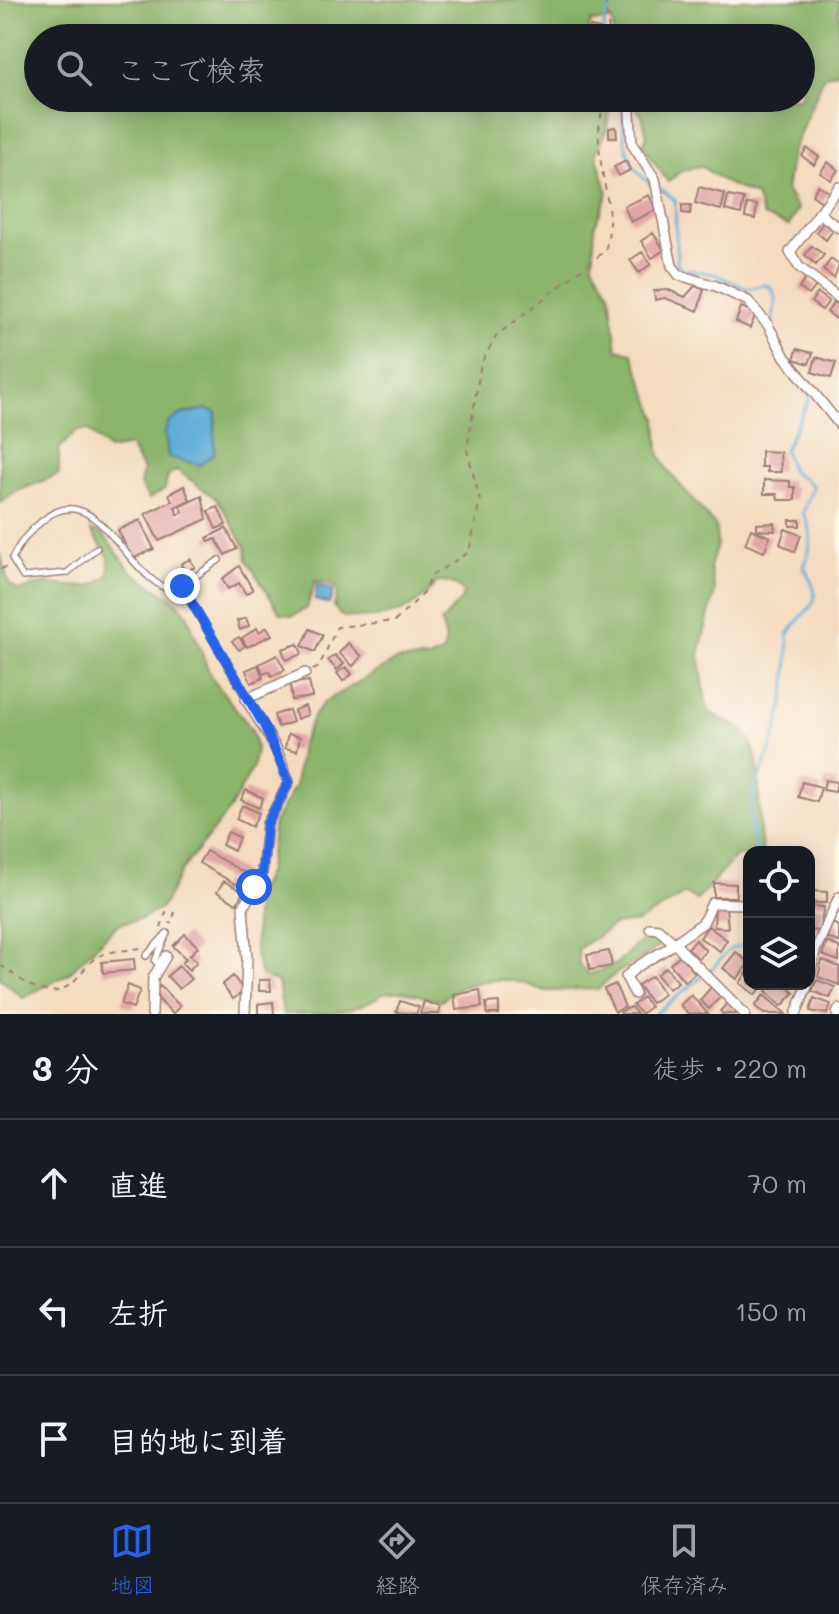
<!DOCTYPE html>
<html lang="ja">
<meta charset="utf-8">
<style>
body{margin:0;font-family:Mali,"Klee One",sans-serif;background:#242831;color:#f1f3f6}
.controls{position:absolute;right:24px;bottom:24px;display:grid;overflow:hidden;border-radius:16px;box-shadow:0 4px 20px #0003}
.controls button{width:72px;height:72px;display:grid;place-items:center;padding:0;border:0;border-bottom:2px solid #363941;background:#171b24;color:#f1f3f6;font:40px sans-serif}
.stop{position:absolute;width:24px;height:24px;margin:-18px;border:6px solid #2563eb;border-radius:50%;background:#fff}
.stop.end{background:#2563eb;border-color:#fff;box-shadow:0 2px 8px #0008}
.list{margin:0;padding:0;list-style:none}
h2{display:flex;justify-content:space-between;align-items:center;height:104px;margin:0;padding:0 32px;font-size:34px}
h2 small{font-size:26px;font-weight:400;color:#9ea1a6}
.list li{display:grid;grid-template-columns:52px 1fr auto;gap:24px;align-items:center;box-sizing:border-box;height:128px;padding:0 32px;border-top:2px solid #363941}
.list b{display:block;font-size:30px;white-space:nowrap}
.list em{font-size:26px;font-style:normal;color:#9ea1a6}
.icon{flex:none;width:44px;height:44px;fill:none;stroke:currentColor;stroke-width:2;stroke-linecap:round;stroke-linejoin:round}
.map{position:relative;flex:none;width:839px;height:1014px;overflow:hidden}
.search{position:absolute;background:#171b24;box-shadow:0 4px 20px #0003;left:24px;right:24px;top:24px;height:88px;display:flex;align-items:center;gap:20px;box-sizing:border-box;padding:0 28px;border-radius:44px;color:#9ea1a6;font-size:30px}
.sheet{height:488px;background:#171b24}
nav{display:flex;justify-content:space-around;align-items:center;box-sizing:border-box;height:112px;border-top:2px solid #363941;background:#171b24;font-size:22px;color:#9ea1a6}
nav a{display:grid;justify-items:center;gap:4px}
nav .on{color:#2563eb}
.map>svg:first-child{display:block}
.forest{fill:#8ab46b;stroke:#6a6a4b;stroke-width:2}
.water{fill:#5eadd8;stroke:#546682;stroke-width:2}
.lines{fill:none;stroke-linecap:round;stroke-linejoin:round}
.stream{stroke:#5eadd8;stroke-width:3}
.building{fill:#e0a6a4}
.lane-casing{stroke:#9f7d74;stroke-width:8}
.street-casing{stroke:#9f7d74;stroke-width:12}
.path{stroke:#9f7d74;stroke-width:2;stroke-dasharray:6 6;stroke-linecap:butt}
.lane{stroke:#fff;stroke-width:5}
.street{stroke:#fff;stroke-width:9}
.route{stroke:#2563eb;stroke-width:10}
</style>
<div class="map">
<svg width="839" height="1014" viewBox="0 0 839 1014">
<rect width="100%" height="100%" fill="#fbf7ec"/>
<filter id="ink" filterUnits="userSpaceOnUse"><feTurbulence type="fractalNoise" baseFrequency=".0125" numOctaves="2"/><feDisplacementMap in="SourceGraphic" scale="16" xChannelSelector="R" yChannelSelector="G"/><feConvolveMatrix kernelMatrix="1 2 1 2 8 2 1 2 1" color-interpolation-filters="sRGB"/></filter>
<filter id="wash" filterUnits="userSpaceOnUse"><feTurbulence type="fractalNoise" baseFrequency=".006" numOctaves="4" result="noise"/><feDisplacementMap in="SourceGraphic" scale="32" xChannelSelector="R" yChannelSelector="G"/><feGaussianBlur stdDeviation="1.8" result="paint"/><feColorMatrix in="noise" values="0 0 0 0 0 0 0 0 0 0 0 0 0 0 0 0 0 1.4 0 .05"/><feComposite in="paint" operator="in"/></filter>
<g filter="url(#wash)">
<rect width="100%" height="100%" fill="#f4dbbe"/>
<path class="forest" d="M0 0H839V71L824 76 792 152 786 190 798 209 789 226 763 216 756 196 726 183 701 166 681 171 668 182 642 145 647 137 642 115 636 108 640 98H801V38H614L612 20 591 22 587 38H38V98H609C612 117 605 137 596 153L608 193 595 225 593 264 610 293 617 349 632 353 657 418 659 453 669 472 716 527 717 545 710 567 715 591 699 654 707 709C717 721 733 720 744 732 769 760 753 817 763 852H749V861L746 856H736L697 900 685 894 638 922 614 925 578 949 579 964 588 974C630 965 620 952 650 935L665 939C647 962 616 967 598 990 580 986 566 992 548 991 537 990 529 984 518 982 492 976 460 983 441 1001L403 991 383 993C357 1014 321 1014 283 1014L278 982 261 976 255 954V898L268 871 274 823 295 786 301 745 313 717 324 702 397 660 429 659 443 652 446 640 441 622 462 599 463 591 452 583 437 582C413 615 380 621 341 616L334 607 338 591 331 584 315 581 307 608 292 616 280 613 247 560 246 548 218 500 177 470 168 475 165 489 149 499 140 485 143 470 130 446 108 450 88 430 76 431 59 449V474L13 493 0 503Z
M91 531 102 533 131 571 177 602 187 614 211 677 252 730 256 747 253 767 230 809 182 870 162 907 141 919 118 924 68 974 23 998 0 978V553L9 584 19 591C27 589 36 584 44 584 70 583 89 596 109 574V557Z"/>
<path class="water" d="M206 409 216 412 214 454 200 465 168 457 165 433 168 423 182 414Z
M317 584 334 590 329 604 315 600Z"/>
<g class="lines">
<path class="stream" d="M605 38 604 25 613 0
M623 98C623 132 621 166 654 186
M661 189 675 200 677 264 681 269 715 274 748 289 765 285 772 288 776 298 772 328
M757 852C742 800 756 791 772 745 785 708 789 675 788 635 807 602 828 609 804 567 812 546 813 532 803 513L813 486 792 471 784 450 810 398 782 360
M655 1014 711 970 730 949 749 944"/>
</g>
<g id="blocks">
<path class="building" d="M590 27 600 29 599 38H588Z
M616 127 617 137H609V128Z
M807 148 819 157 814 165 802 156Z
M626 161 630 170 619 176 614 167Z
M828 162 838 170 831 180 820 173Z
M818 185 829 192 822 202 812 195Z
M699 187 725 194 721 210 695 203Z
M649 195 656 210 631 222 624 206Z
M728 196 744 199 741 214 725 210Z
M747 204 757 205 755 219 745 217Z
M682 205H691L690 214 682 213Z
M823 223 833 230 826 240 816 232Z
M653 233 664 250 652 258 641 241Z
M812 246 824 255 816 265 805 255Z
M642 252 651 264 639 273 630 260Z
M831 259 839 265 834 278 823 270Z
M806 278 816 286 809 295 799 288Z
M695 286 704 289 698 311 665 298 655 300 654 291 669 290 685 297Z
M818 293 829 301 822 310 811 302Z
M834 302 839 305V321L827 312Z
M741 307 756 313 750 328 736 322Z
M797 349 813 353 809 364 794 359Z
M816 357 836 363 831 378 812 372Z
M761 451 780 452 781 472H767V467H761Z
M764 480 790 481V487H795V500H778L777 494H764Z
M184 486 190 500 175 507 178 515 183 512 180 506 202 496 207 519 159 541 145 514 172 501 169 494Z
M218 507 226 525 216 529 208 511Z
M140 520 154 549 132 559 118 530Z
M790 520H800V526H790Z
M774 523 775 531 757 530V524Z
M226 528 237 549 225 555 216 539 209 542 207 538Z
M751 529 770 537 764 552 745 544Z
M785 529 801 535 795 552 780 544Z
M190 559 195 567 185 572 181 564Z
M239 566 253 590 246 594 239 583 228 589 222 579Z
M246 618 249 626 240 630 237 621Z
M267 627 272 635 247 647 242 638 257 628 259 632Z
M310 629 323 635 315 652 302 646Z
M239 637 245 646 239 650 232 641Z
M348 643 362 656 353 666 339 653Z
M298 644 302 654 286 660 282 649Z
M277 655 285 670 272 676 269 671 264 674 259 664Z
M335 655 344 664 337 670 328 660Z
M258 665 263 678 251 683 246 670Z
M346 667 352 674 343 681 337 673Z
M309 681 312 697 292 700 290 684Z
M305 706 308 715 297 719 294 710Z
M289 710 293 722 278 727 274 715Z
M288 734 300 737 297 751 285 748Z
M825 780 837 782 835 792 823 790Z
M802 782 821 787 817 802 798 797Z
M246 790 263 798 259 808 241 800Z
M242 805 259 813 252 827 236 819Z
M228 832 239 837 234 851 222 845Z
M206 851 245 873 237 885 199 863Z
M742 878 749 879V900L742 899Z
M224 881 243 892 237 904 217 892Z
M714 883 736 884V897H714Z
M811 891 827 892V903H811Z
M810 906 824 907 819 931 809 930Z
M715 908H726L728 928 714 927Z
M832 923 839 926V942L827 938Z
M708 926 727 940 720 951 700 938Z
M185 934 198 947 190 955 197 962 189 970 182 963 186 959 173 946Z
M696 940 706 951 698 959 688 948Z
M827 942 839 947V961L822 955Z
M609 951 612 966 590 970 587 955Z
M736 952 749 963 737 979 723 968Z
M680 955 695 973 685 982 670 964Z
M134 959 135 970 103 973 102 962Z
M822 960 839 967V985L818 977Z
M179 966 191 979 179 989 167 976Z
M666 967 678 982 669 989 657 975Z
M749 970V984H764L755 995 740 983Z
M233 976 244 991 233 999 222 985Z
M652 976 664 994 651 1003 638 985Z
M259 980H270L271 991H259Z
M817 980 835 987 830 998 812 991Z
M615 984 625 1007 615 1012 604 989Z
M772 984H784L794 993 782 1006 766 991Z
M128 985 140 990 133 1008 121 1004Z
M713 985 723 994 709 1009 700 1000Z
M160 986 180 1006 173 1014 153 994Z
M480 990 482 1007 456 1010 454 995Z
M691 995 708 1014H688L680 1005Z
M764 995 786 1014H764L755 1006Z
M643 997 650 1007 641 1014 633 1005Z
M814 998 831 1004 827 1014 810 1011Z
M400 1001 419 1007 416 1014 396 1012Z
M424 1001 441 1007 439 1014H420Z
M273 1002 274 1014H258V1004Z
M499 1002V1014H487L486 1003Z
M729 1002 740 1014H723L720 1011Z
M631 1007 637 1014H621L620 1012Z"/>
</g>
</g>
<g filter="url(#ink)">
<use href="#blocks" fill-opacity="0" stroke="#9f7d74" stroke-width="2"/>
<g class="lines">
<g class="lane-casing">
<path id="lane" d="M97 548 67 573 23 577 12 559C20 542 28 533 42 521 98 472 126 584 177 592L182 586
M219 560 182 586 246 698
M146 956 167 933 155 961 159 965"/>
</g>
<g class="street-casing">
<path id="street" d="M629 98 632 144 655 179 672 266 679 275 716 286 748 301 768 325 785 357 839 424
M839 187 790 252 799 267 839 298
M819 213 839 228
M650 928 658 929 674 943 703 923 712 903 743 904
M809 981 815 951 839 897
M635 994 626 977C638 962 660 956 674 943L745 1014
M152 1014 153 978 166 956
M245 1014 247 958 243 908 262 873 267 824 289 782 276 748 246 699 305 673
M796 1014 808 984
M837 1014 839 1009"/>
</g>
<path class="path" d="M605 0 610 38
M0 569 8 567
M313 670 319 667 337 627 395 621 422 595 431 576 469 552 480 500 467 450 481 363 497 335 605 251C621 202 583 148 607 98
M161 928 166 912 175 913 170 924
M0 965C22 979 47 1006 73 982 80 976 86 965 94 959 108 949 128 952 143 947"/>
<use href="#lane" class="lane"/>
<use href="#street" class="street"/>
</g>
</g>
<g class="lines" filter="url(#ink)">
<path class="route" d="M182 586 264 725 289 782 267 824 262 873 254 887"/>
</g>
</svg>
<div class="controls">
<button><svg class="icon" aria-label="locate" viewBox="0 0 24 24"><circle cx="12" cy="12" r="6"/><path d="M12 2v4M12 18v4M2 12h4M18 12h4"/></svg></button>
<button><svg class="icon" aria-label="layers" viewBox="0 0 24 24"><path d="M12 4l9 5-9 5-9-5zM3 14l9 5 9-5"/></svg></button>
</div>
<div class="stop" style="left:254px;top:887px"></div>
<div class="stop end" style="left:182px;top:586px"></div>
<div class="search"><svg class="icon" aria-label="search" viewBox="0 0 24 24"><circle cx="10" cy="10" r="6"/><path d="M15 15l6 6"/></svg>ここで検索</div>
</div>
<section class="sheet">
<h2>3 分<small>徒歩 · 220 m</small></h2>
<ul class="list">
<li><svg class="icon" aria-label="ahead" viewBox="0 0 24 24"><path d="M12 20V5M6 11l6-6 6 6"/></svg><div><b>直進</b></div><em>70 m</em></li>
<li><svg class="icon" aria-label="left" viewBox="0 0 24 24"><path d="M17 20v-9H6M10 6l-5 5 5 5"/></svg><div><b>左折</b></div><em>150 m</em></li>
<li><svg class="icon" aria-label="arrive" viewBox="0 0 24 24"><path d="M6 21V4h12l-3 4 3 4H6"/></svg><div><b>目的地に到着</b></div></li>
</ul>
</section>
<nav>
<a class="on"><svg class="icon" aria-label="map" viewBox="0 0 24 24"><path d="M3 6l6-2 6 2 6-2v14l-6 2-6-2-6 2zM9 4v14M15 6v14"/></svg>地図</a>
<a><svg class="icon" aria-label="directions" viewBox="0 0 24 24"><path d="M12 3l9 9-9 9-9-9zM9 14v-3h6M13 9l2 2-2 2"/></svg>経路</a>
<a><svg class="icon" aria-label="saved" viewBox="0 0 24 24"><path d="M7 4h10v16l-5-4-5 4z"/></svg>保存済み</a>
</nav>
